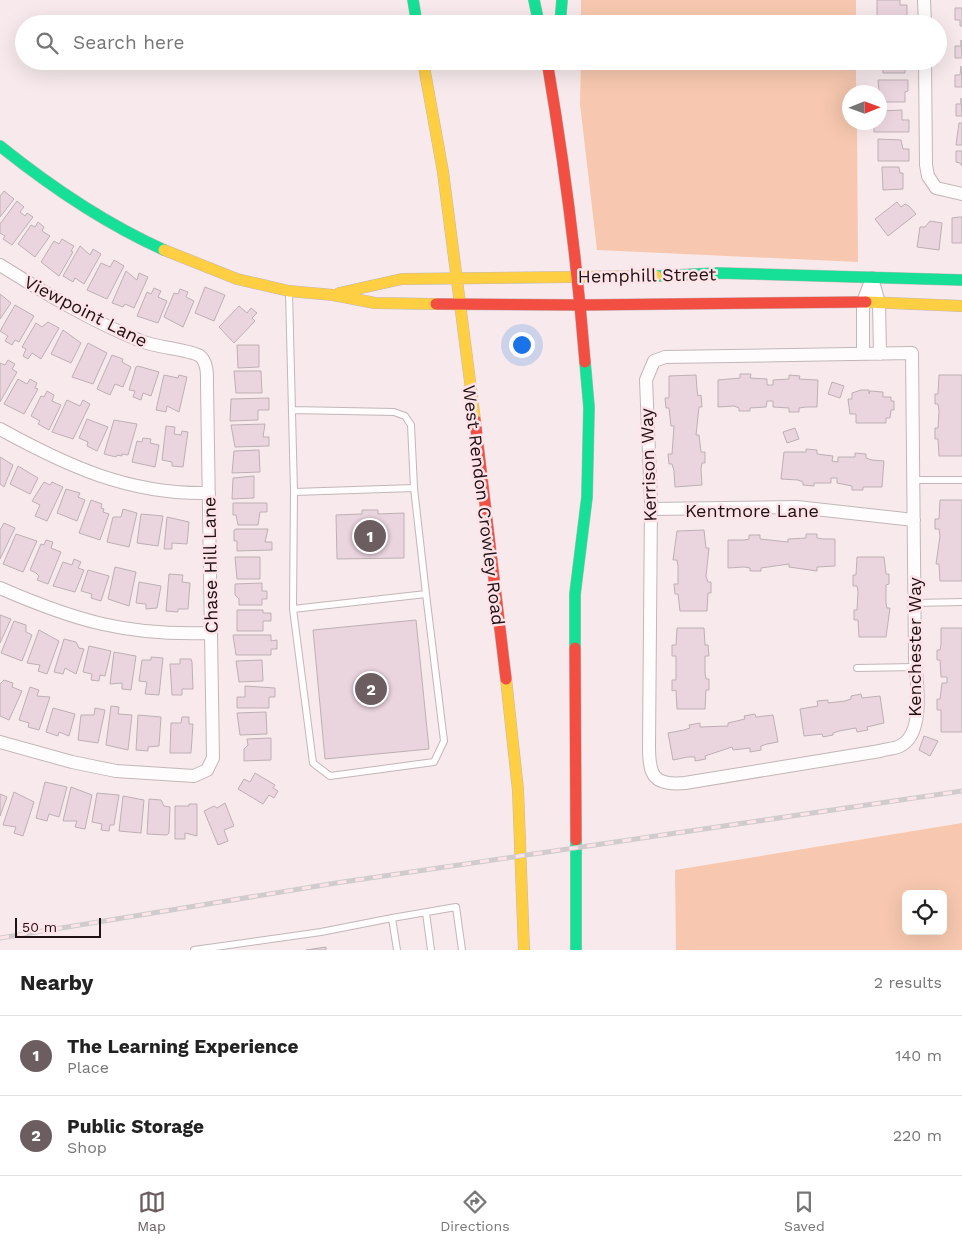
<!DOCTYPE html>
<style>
body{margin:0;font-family:"Work Sans",sans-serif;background:#f2f2f2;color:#222}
.controls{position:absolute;right:15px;bottom:15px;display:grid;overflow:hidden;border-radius:8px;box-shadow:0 5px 20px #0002}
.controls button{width:45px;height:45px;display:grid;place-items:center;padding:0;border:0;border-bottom:1px solid #e0e0e0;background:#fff;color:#222;font:25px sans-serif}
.compass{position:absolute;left:842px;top:85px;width:45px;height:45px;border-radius:50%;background:#fff;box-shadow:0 5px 20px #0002;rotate:89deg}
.scale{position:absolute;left:15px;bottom:12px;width:86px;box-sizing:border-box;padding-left:5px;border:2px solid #201114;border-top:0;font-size:14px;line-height:18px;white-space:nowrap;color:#201114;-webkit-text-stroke:4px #fee4e8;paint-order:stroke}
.you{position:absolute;left:521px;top:344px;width:18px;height:18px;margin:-12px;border:4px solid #fff;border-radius:50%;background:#1a73e8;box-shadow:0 0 0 8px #1a73e833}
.badge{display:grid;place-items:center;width:32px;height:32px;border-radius:50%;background:#6c5d60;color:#fff;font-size:16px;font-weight:700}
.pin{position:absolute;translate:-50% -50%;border:2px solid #fff;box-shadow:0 1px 5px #0006}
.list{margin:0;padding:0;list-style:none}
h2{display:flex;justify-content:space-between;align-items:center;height:65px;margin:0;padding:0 20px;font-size:21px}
h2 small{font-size:16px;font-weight:400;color:#767676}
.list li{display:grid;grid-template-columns:32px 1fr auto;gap:15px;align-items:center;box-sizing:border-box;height:80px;padding:0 20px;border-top:1px solid #e0e0e0}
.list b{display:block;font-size:19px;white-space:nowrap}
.list p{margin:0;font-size:16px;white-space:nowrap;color:#767676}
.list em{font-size:16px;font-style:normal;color:#767676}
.icon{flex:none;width:28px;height:28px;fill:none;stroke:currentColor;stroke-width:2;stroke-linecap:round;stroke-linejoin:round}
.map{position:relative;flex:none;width:962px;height:950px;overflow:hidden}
.search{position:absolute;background:#fff;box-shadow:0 5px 20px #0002;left:15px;right:15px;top:15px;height:55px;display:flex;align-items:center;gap:12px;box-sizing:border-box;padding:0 18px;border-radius:28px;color:#767676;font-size:19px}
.sheet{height:225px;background:#fff}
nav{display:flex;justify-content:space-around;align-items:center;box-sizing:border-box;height:70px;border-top:1px solid #e0e0e0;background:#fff;font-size:14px;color:#767676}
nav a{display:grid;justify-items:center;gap:2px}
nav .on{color:#6c5d60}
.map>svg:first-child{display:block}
.green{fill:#f7c8af;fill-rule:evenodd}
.building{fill:#ead4de;stroke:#bdb0b4}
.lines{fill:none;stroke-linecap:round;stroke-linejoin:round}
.lane-casing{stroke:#c3b6b8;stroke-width:8}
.street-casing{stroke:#c3b6b8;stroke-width:14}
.fast-casing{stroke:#c3b6b8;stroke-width:12}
.slow-casing{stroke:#c3b6b8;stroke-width:12}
.jam-casing{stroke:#c3b6b8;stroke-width:12}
.lane{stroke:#fefcfc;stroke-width:6}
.street{stroke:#fefcfc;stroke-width:12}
.fast{stroke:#16e098;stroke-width:11}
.slow{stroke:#ffcf43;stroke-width:11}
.jam{stroke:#f24e42;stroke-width:11}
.rail-casing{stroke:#d0cccd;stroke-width:5}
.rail{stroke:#fee4e8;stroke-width:3;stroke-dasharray:9;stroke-linecap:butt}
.labels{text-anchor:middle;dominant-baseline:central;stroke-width:5;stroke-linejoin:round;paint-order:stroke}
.street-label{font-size:18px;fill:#201114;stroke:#fee4e8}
</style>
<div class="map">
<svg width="962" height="950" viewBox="0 0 962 950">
<rect width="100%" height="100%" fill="#f8eaec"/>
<path class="green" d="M581 0H856V24H581Z
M581 61H856V92H850V122L857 123 858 262 597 250 580 104Z
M962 823V950H676L675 870ZM906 894H943V931H906Z"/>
<path class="building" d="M877 0H900V5H907V17H877Z
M955 8H962V26H960V20H955Z
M961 40 962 58H955V46H961Z
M883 61H907L905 63V73H883Z
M961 66 962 87H955V75H960Z
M878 80H908V91L905 92V102H880Z
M961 98 962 116H956V104H961Z
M902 110V120H909V132H874V122H880V111Z
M959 123H962V145H956Z
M878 139 901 140 903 149H909V161H878Z
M956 151H962V166L960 163 956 162Z
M882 167H899L900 173H903V189L883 190Z
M4 191 14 199 0 217V196Z
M17 201 24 207 20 212 25 216 27 213 33 217 12 245 3 239 5 236 0 233V224Z
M897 202 901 207 905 204 909 206 916 214 888 236 875 219Z
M959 217H962V243H952V218Z
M930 221 942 223 939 250 917 247 920 227H925Z
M38 222 44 227 42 231 50 236 35 257 18 244 31 225 35 227Z
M62 239 74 246 71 251 73 252 59 276 41 262 54 241 59 244Z
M80 246 90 255 93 249 101 254 84 284 75 278 73 282 63 276Z
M114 260 124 266 107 299 87 290 101 263 110 267Z
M126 271 137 280 139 273 148 277 134 308 125 304 123 307 112 303Z
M205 287 225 295 214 321 195 313Z
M154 288 161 291 158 297 167 301 158 323 137 316 147 292 151 294Z
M180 289 188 292 186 297 194 301 183 327 164 317 174 293 178 294Z
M0 294 11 303 0 319Z
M15 305 34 316 19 342 15 340 12 345 5 341 8 336 0 331Z
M239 306 247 313 251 308 257 313 252 318 255 321 234 343 219 327Z
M48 322 59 328 41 359 32 353 28 359 23 356 26 349 22 347 36 323 42 327Z
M63 330 81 343 71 363 51 354Z
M88 343 107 353 93 384 72 377Z
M237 345H259V367L238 368Z
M112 355 123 359 122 362 131 367 123 387 115 384 110 395 97 389Z
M8 360 15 364 12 369 17 372 0 402V363L5 365Z
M138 366 159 372 151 396 143 393 141 400 133 397 135 391 129 390 136 367Z
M234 371H261L262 393H236Z
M740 374H751L750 378 767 379V385H773V380L789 379V375L800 376 799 379 818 380 817 407H806L799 408V412H789V408L773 407V401H767L766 407 750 408V411H739V408L734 406 718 407V380L740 378Z
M164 375 178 378 179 375 187 377 179 412 167 406 166 412 156 410Z
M696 375 697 390 698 396 701 395 702 407H699L696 435H699L701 452H705V463H702L701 469 702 485 675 487 674 471 672 464H669L668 454H672L674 426H671L669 408H666L665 398H669V376Z
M939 375H962V456H939L938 439H935V428H938L939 411 938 404H935V394H938Z
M18 379 27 384 30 379 37 383 35 388 38 389 24 414 4 404Z
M832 382 844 386 840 398 828 394Z
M861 390H869V394L870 391 883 392V397H891V401H894V410H891L890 418H886V423H856V414H850L848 399H852V393Z
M47 391 54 395 52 401 61 405 49 430 38 424 40 421 31 416 41 396 44 397Z
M269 398V410H258V420L230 421 231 399Z
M67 400 80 406 83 400 90 404 73 439 52 432Z
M87 419 108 427 97 451 87 446 88 442 79 438Z
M114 420 137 424 128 455 122 454V456L117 455 116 457 104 454Z
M265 424 263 437H269V446L235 447 231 425Z
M166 426 175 427 174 434 181 435 182 431 188 432 183 467 172 466V462L162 460Z
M795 428 799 439 787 443 783 432Z
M143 438 151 439 150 443 159 445 155 467 132 462 137 441 142 442Z
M806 449 817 450V454L833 456 832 461 838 462V457H855V453L866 454V458L872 460 884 461 882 487H863V490H852V486L837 483V478H831V483H814V486L803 485V482L798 480 781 479 784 452H806Z
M259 450 260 472 232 473 234 451Z
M0 457 13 465 4 487 0 484Z
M18 466 38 478 30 494 10 484Z
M254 476V498L232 499 233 478Z
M44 482 50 485 52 482 63 487 47 521 35 516 40 505 32 501Z
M66 489 80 493 78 497 85 500 77 521 57 513Z
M91 500 102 504 101 508 104 509 103 512 109 514 100 540 79 533Z
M940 500H962V581H940L939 564H936L940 536 939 529H935V519H939Z
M233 503H267V512H260L258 525H238L236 515H233Z
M123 509 137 513 129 547 107 542 113 517H121Z
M362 510H378V514L404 513V558L337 559 336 515 362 514Z
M141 514 163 516 158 546 137 543Z
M167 517 189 522 187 544 172 543V549H164Z
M4 523 15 528 0 559V530Z
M236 529H268L265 542H272V550L237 551V541H234V530Z
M704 530 706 548H709L706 576 708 582H711V593H708L707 611H680L678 594H675L674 584H678V566L677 560H673L677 531Z
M16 534 37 541 23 572 3 564Z
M806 534H817V538L823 539H835V566L817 567V571L789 567V564L761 568V571H750V568L744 567 728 568V540H744L749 539V535H760V539L788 542V539L806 538Z
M46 540 53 542 51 548 61 552 48 584 37 580 39 576 36 573 30 570 41 544 44 545Z
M235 557H260V579H237Z
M857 557H884L886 574H889V584L886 585V603L887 608H890L886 637H859L858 620H854V610H857L858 592 857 586H853V575H856Z
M74 559 81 562 78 568 84 570 75 592 53 586 63 562 72 565Z
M115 567 136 572 129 606 108 599Z
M88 570 109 576 101 601 91 598 92 594 81 591Z
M169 574 183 575 182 582 190 583 188 609H178V612L166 611Z
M139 582 161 586 157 608 146 609V604L136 603Z
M262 583V591H267V599H262V605H239V599L235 595V584Z
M237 610H263V613H271V621H263V631H237Z
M0 615 11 619 0 643Z
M416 620 429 749 325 759 313 630Z
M14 621 26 625V632L32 635 22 661 1 653Z
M677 628H704L705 645H708L709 656H705V673L706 679H709V690H706L705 709H677L676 690 672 691V680H676V656H672V645H676Z
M941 628H962V732H941V710H937V699H940L942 683H947V677H941L940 660H937V650H940L941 644Z
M39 630 59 641 47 674 38 671 40 665 27 663Z
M233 635H271V641L277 640V649H271V655H236Z
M64 639 76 642 79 648 84 649 76 674 65 668 63 674 54 672Z
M89 646 111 651 105 676 100 675 99 681 91 680 92 674 83 672Z
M114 652 136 656 131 690 122 689V683L110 684Z
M151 657 163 658 159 695 145 694 147 682 139 681 142 660H151Z
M180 659H191L192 662 193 689H182V695H172L170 664H180Z
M262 660 263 681 239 682 236 661Z
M4 680 13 683 12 687 22 691 9 720 0 716V684Z
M245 686 275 688V697H269V708H237V697H245Z
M30 687 39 690 37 696 50 697 39 730 28 727 29 723 19 720Z
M861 694 862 698 880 696 884 723 867 727 868 730 857 732 856 728 839 731 833 733V735L823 737 822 734 804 736 800 709 818 706 817 701 828 700V703L845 701 851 699V696Z
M111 706 119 707 118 714 132 715 128 750 106 745Z
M53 708 75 714 69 736 59 732 58 736 46 732Z
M95 708 105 710 98 743 78 740 81 715H94Z
M266 712 267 734 240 735 237 713Z
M755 714 756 717 773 715 778 742 767 744 761 746V750L750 752V748L733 750 732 747 705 756 706 759 695 761V757H688L673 760 668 733 684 730 690 728 689 725 700 723V727L728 726V723L745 719 744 716Z
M138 715 161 717 159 746 148 747V751L136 750Z
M182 717H189V724H193L191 753H170L171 723H181Z
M924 736 938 741 930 756 919 750Z
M271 738V760L244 761V749L248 745 247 739Z
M255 773 275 785 273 788 278 791 274 798 269 795 263 804 238 789 244 779 250 782Z
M45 782 67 787 59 817 49 814 47 821 36 818Z
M71 787 92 795 85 829 75 827 77 821H63Z
M14 792 34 802 23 836 14 833 16 827 3 825Z
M97 793 119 795 114 825H110L109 831 101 830 102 824 92 822Z
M0 794 7 797 0 816Z
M123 796 144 800 141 833 119 831Z
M149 799 161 800 164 806 170 807 169 833 167 835 147 834Z
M225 803 234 826 224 830 228 841 218 845 204 811 214 806 217 808Z
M189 804H197V836L185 833V839H175V806H189Z
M326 947V950H306Z"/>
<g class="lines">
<g class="lane-casing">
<path id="lane" d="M289 292 294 492 293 609 313 763 330 776 434 762 444 741 426 594 293 609
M292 410 394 412 405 416 411 425 414 488
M915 480H962
M294 492 414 488 426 594
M915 603 962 602
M857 668 916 667
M426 913 431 950
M194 950 321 932 392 918
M397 950 392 918 456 907 462 950"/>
</g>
<g class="street-casing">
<path id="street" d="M924 0 925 24
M925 61 926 165 928 176 936 188 962 194
M0 265C45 293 91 321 141 341 154 347 192 350 200 356 208 363 207 376 207 385L213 758 207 770 194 776 116 771 72 762 0 742
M872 278 879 303 880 354
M912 353 915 660C917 683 925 734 900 746 894 749 886 749 880 751L685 783C653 786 649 775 649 746L651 502 646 380 654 361 665 357Z
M863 354V302L872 278
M0 429C67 466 130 495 209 493
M651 509 797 507 914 520
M0 588C76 621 127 636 211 633"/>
</g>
<g class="fast-casing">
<path id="fast" d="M413 0 417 24
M534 0 539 24
M560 24 562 0
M0 146C51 187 104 223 164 250
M656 276 717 273 962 280
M575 648V594L587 497 589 407 585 362
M576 840V950"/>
</g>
<g class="slow-casing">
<path id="slow" d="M423 61 443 172 475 420
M164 250 237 279 289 291 333 295 375 303 436 304
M339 293 402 279 656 276
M866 302 962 306
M506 679 518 790 524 950"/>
</g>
<g class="jam-casing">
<path id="jam" d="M547 61C564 161 577 261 585 362
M436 304 581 305 866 302
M475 420 506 679
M575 648 576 840"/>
</g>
<use href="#lane" class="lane"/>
<use href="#street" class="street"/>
<use href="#fast" class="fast"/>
<use href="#slow" class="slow"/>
<use href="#jam" class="jam"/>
<g class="rail-casing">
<path id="rail" d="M0 938 336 883 962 791"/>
</g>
<use href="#rail" class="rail"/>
</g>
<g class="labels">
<g class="street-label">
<text transform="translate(647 275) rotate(-1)">Hemphill Street</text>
<text transform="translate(86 311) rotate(27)">Viewpoint Lane</text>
<text transform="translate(648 465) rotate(-92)">Kerrison Way</text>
<text transform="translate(484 505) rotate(83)">West Rendon Crowley Road</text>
<text x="752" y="510">Kentmore Lane</text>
<text transform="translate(210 565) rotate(-91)">Chase Hill Lane</text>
<text transform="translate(914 647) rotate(-90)">Kenchester Way</text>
</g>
</g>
</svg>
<div class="controls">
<button><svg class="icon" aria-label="locate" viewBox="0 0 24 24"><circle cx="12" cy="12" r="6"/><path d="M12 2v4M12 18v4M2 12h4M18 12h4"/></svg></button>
</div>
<svg class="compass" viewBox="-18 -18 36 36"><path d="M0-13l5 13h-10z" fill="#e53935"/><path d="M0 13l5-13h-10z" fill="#767676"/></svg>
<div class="scale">50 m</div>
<div class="you"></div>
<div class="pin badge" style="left:370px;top:536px">1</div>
<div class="pin badge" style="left:371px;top:689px">2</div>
<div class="search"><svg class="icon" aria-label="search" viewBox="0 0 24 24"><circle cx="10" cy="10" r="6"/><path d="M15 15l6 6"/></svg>Search here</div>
</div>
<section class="sheet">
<h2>Nearby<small>2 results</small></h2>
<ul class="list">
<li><span class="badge">1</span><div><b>The Learning Experience</b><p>Place</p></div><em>140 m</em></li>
<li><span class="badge">2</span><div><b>Public Storage</b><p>Shop</p></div><em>220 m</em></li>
</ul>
</section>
<nav>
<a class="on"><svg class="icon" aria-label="map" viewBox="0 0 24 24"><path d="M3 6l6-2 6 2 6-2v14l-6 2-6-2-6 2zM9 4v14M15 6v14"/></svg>Map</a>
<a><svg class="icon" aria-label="directions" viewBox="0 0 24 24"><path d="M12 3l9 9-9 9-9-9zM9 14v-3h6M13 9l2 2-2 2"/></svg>Directions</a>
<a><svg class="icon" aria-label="saved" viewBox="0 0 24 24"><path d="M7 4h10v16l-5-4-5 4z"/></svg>Saved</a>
</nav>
